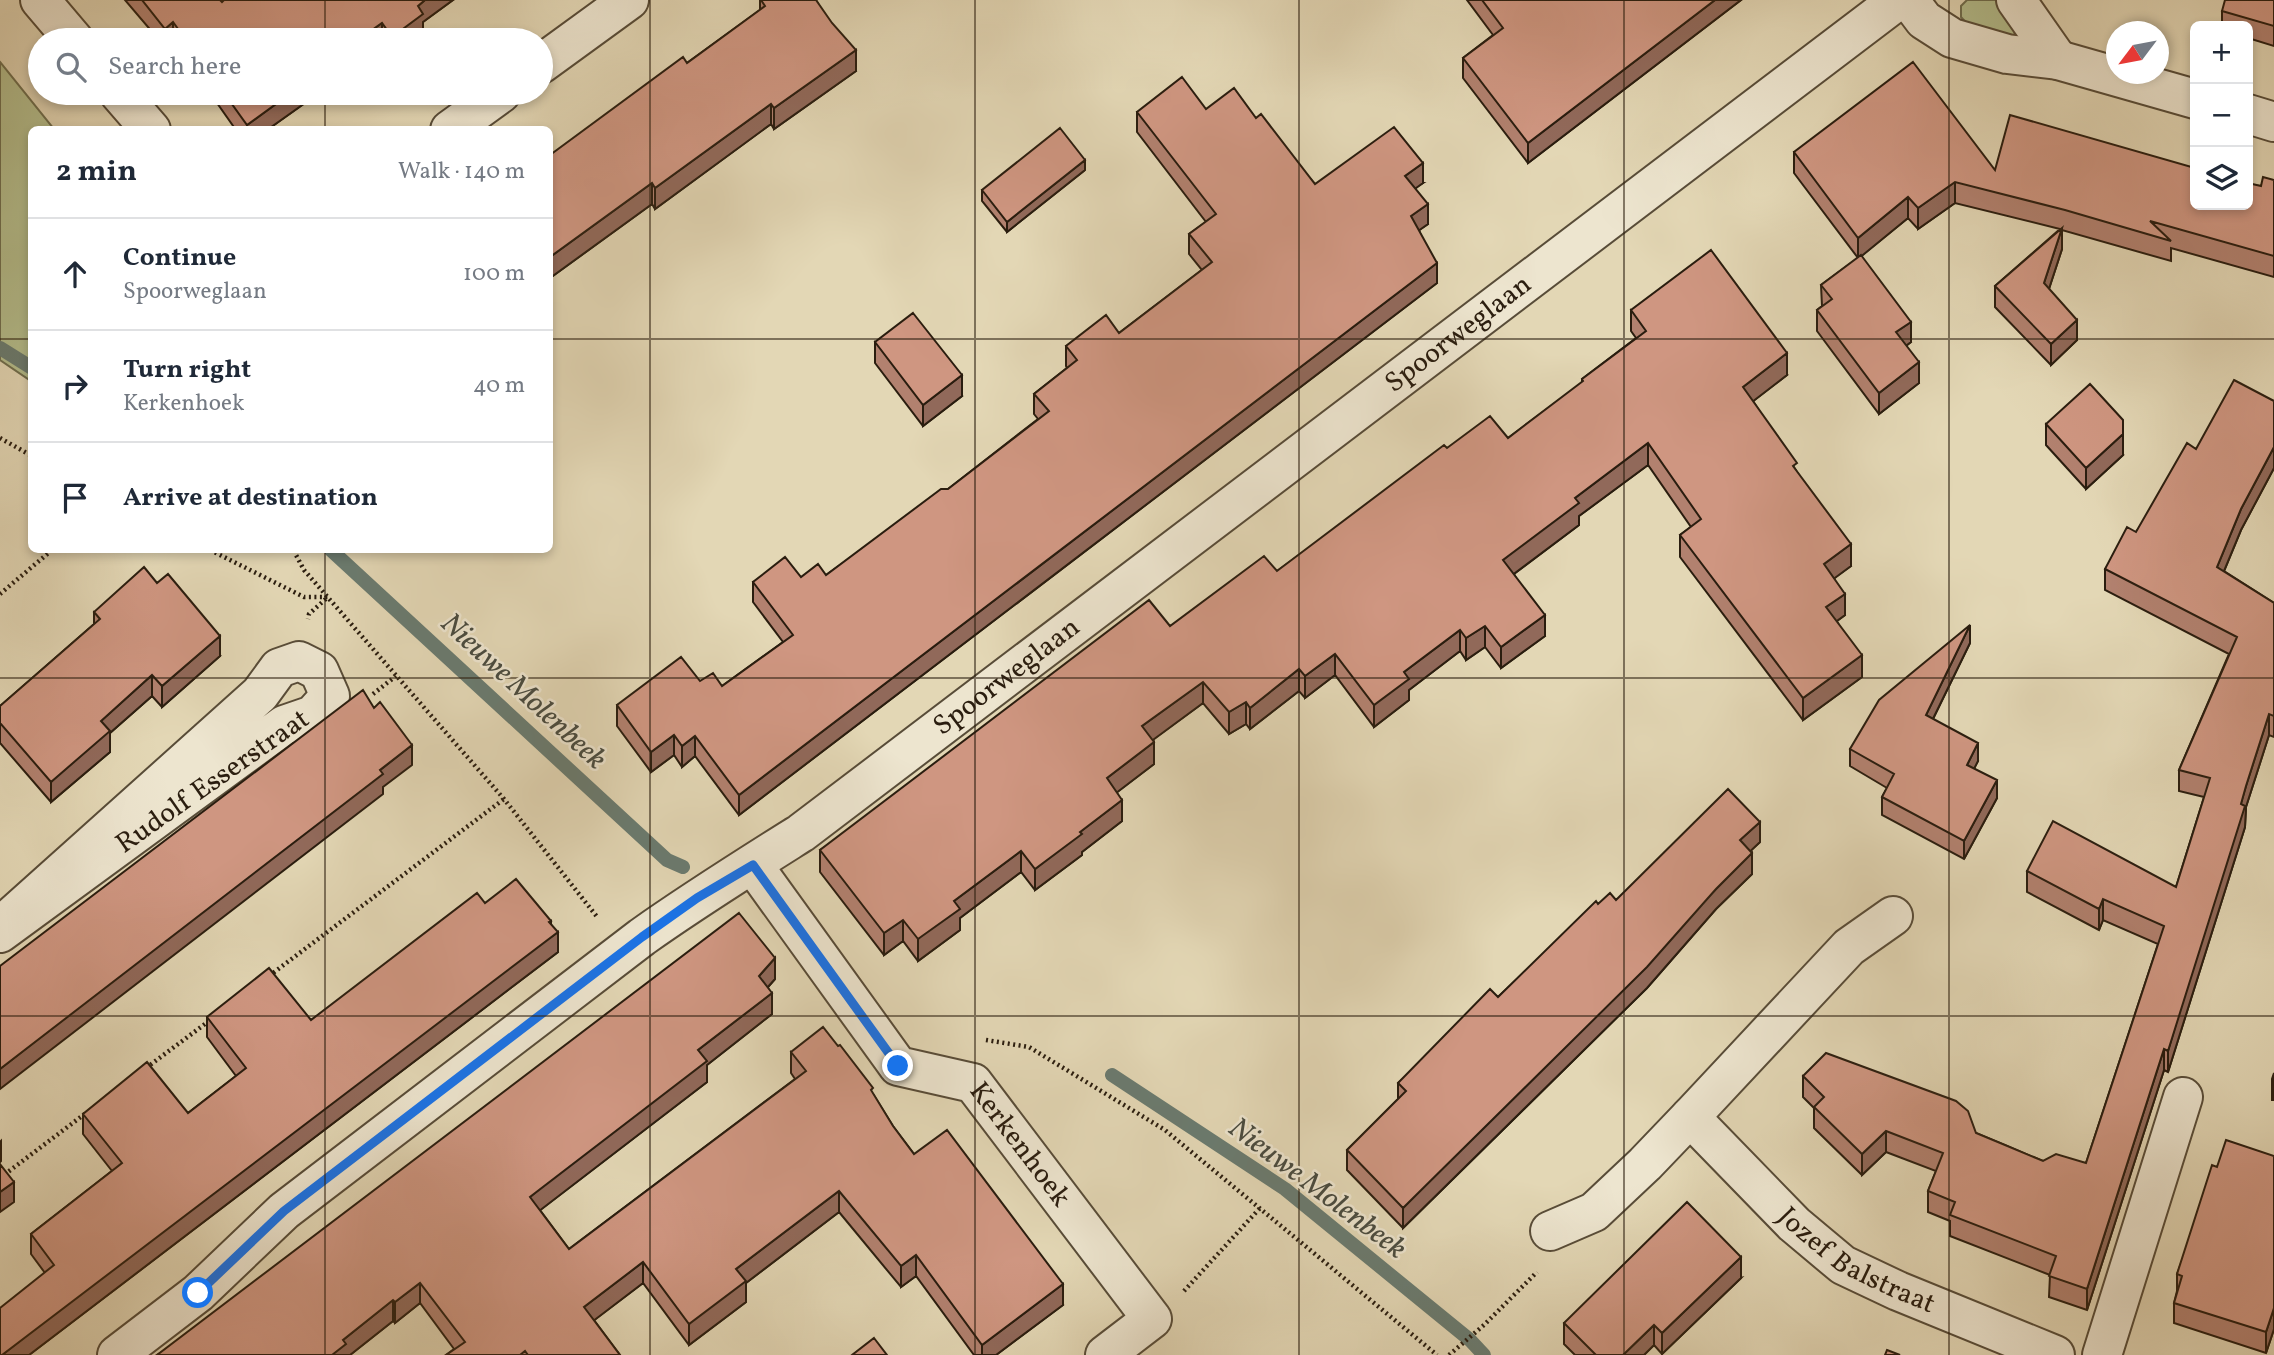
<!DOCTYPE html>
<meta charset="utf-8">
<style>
body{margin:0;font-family:Vollkorn,serif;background:#f2f2f3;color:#1f2937}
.controls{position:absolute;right:21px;top:21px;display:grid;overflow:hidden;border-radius:10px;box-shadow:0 4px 10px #0003}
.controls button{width:63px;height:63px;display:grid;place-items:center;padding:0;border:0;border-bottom:2px solid #e0e1e3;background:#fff;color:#1f2937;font:35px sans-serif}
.compass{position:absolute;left:2106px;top:21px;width:63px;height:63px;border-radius:50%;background:#fff;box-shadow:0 4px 10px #0003;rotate:238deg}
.stop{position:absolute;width:21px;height:21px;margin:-16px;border:5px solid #1a73e8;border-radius:50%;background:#fff}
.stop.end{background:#1a73e8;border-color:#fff;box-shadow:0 2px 7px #0008}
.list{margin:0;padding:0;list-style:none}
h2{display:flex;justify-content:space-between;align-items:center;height:91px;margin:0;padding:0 28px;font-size:30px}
h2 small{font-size:23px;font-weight:400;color:#747a83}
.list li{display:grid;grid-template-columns:46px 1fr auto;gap:21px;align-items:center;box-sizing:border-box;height:112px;padding:0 28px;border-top:2px solid #e0e1e3}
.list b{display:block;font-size:26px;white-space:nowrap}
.list p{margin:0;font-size:23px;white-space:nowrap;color:#747a83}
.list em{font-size:23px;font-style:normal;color:#747a83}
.icon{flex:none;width:38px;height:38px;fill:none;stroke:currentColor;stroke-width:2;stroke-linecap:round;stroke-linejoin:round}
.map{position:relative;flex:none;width:2274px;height:1355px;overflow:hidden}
.search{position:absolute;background:#fff;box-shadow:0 4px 10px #0003;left:28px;top:28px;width:525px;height:77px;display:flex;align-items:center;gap:18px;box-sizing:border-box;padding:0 24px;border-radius:38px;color:#747a83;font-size:26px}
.panel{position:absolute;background:#fff;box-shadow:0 4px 10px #0003;left:28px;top:126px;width:525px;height:427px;border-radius:10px}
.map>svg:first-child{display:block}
.green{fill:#b4be8d;stroke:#6f6e4e;stroke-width:2}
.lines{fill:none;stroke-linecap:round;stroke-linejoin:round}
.stream{stroke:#6a7b70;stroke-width:14}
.minor-casing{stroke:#584c38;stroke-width:42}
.path{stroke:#2a1d0f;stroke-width:4.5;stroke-dasharray:2 3.5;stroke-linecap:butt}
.minor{stroke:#ede5cf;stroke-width:38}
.wall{fill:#b2816f;stroke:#2a1d0f;stroke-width:2}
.shaded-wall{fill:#91695a;stroke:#2a1d0f;stroke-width:2}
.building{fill:#cf9681;stroke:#2a1d0f;stroke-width:2}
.route{stroke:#1a73e8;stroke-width:9}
.grid{fill:none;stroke:#2a1d0f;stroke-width:2;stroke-opacity:0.55}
.labels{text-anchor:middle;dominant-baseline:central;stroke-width:5;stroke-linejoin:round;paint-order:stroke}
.street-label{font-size:28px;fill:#2a1d0f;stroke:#ede5cf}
.water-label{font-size:30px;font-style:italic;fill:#4a4c40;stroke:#ede5cf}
</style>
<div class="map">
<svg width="2274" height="1355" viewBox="0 0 2274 1355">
<rect width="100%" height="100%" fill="#e3d7b5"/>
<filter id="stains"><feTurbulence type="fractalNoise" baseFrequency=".00286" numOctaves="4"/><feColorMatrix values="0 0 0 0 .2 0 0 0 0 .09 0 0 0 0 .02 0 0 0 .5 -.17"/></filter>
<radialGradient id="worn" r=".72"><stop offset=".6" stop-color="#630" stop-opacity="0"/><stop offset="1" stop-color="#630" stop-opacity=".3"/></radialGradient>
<path class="green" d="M1967 0H1996L2014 25 2015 38 1971 28 1961 17V6Z
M0 62 54 129 32 130 31 381 0 360Z"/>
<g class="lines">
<path class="stream" d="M0 348 32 368
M331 550 667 860 683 867
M1112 1075 1285 1189 1470 1340 1484 1355"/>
<g class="minor-casing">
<g id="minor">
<path d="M40 0 74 40"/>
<path d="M1909 0 1924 20 1952 38 2007 54 2058 60 2195 99"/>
<path d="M2016 0 2058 60"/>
<path d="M541 64 629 0"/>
<path d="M119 93 151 130"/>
<path d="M2248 114 2274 122"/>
<path d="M450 130 501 93"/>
<path id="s1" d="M753 865 898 1066 973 1083 1152 1319 1105 1355"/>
<path id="s2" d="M1893 916 1849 947 1690 1117 1794 1224 1843 1265 1898 1291 2055 1355"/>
<path d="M0 927 260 694 279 668 299 661 319 671 330 696 313 715 284 725 0 933"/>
<path d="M1550 1231 1594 1212 1645 1164 1690 1117"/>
<path id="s3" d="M117 1355 198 1293 284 1211 642 937C694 900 747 867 801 833L1898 0"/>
<path d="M2102 1355 2183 1097"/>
</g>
</g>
<path class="path" d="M0 438 32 456
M210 550 304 597H328L309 614 308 619
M297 550 296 555 304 570 504 799 598 918
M0 594 52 550
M373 694 396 676
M269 976 504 799
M986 1040 1029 1047 1165 1130 1437 1355
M146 1068 209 1021
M0 1178 86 1113
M1184 1291 1260 1208
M1449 1355 1484 1325 1537 1272"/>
<use href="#minor" class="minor"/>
</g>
<path class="wall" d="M125 0H220L222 2 224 0H453L423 22V34L414 40H159Z
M760 0H816L856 71 774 129 771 124 655 209 652 204 550 278 687 63 760 10Z
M1467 0H1741L1528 163 1463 78V58L1493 35Z
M2274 0V46L2248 38V26H2222V11Z
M210 93H319L267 130H236Z
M1206 109 1256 118 1315 184 1423 183 1415 188 1428 224 1419 230 1437 283 739 815 695 756 682 767 674 755 651 772 617 726V705L700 681 722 686 783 642 753 602V582L826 575 948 489 1038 419 1034 414V394L1067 368 1066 366V346L1119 333 1202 270 1189 254V234L1206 222 1137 132V112Z
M1794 152 1995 170 2261 186 2274 180V277L2171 248V261L2062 230V249L2049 289 2077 340 2051 365 1995 307V286L2060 229 1955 203 1918 229 1908 218 1861 256 1911 342 1906 346 1919 383 1879 414 1817 331V310L1822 306 1821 285 1858 258 1794 173Z
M1085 170 1007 232 982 201V190Z
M1631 310 1787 375 1753 401 1797 472 1851 566 1834 578 1845 615 1837 621 1862 677 1803 720 1680 557V535L1691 527 1648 465 1579 516V525L1514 574 1545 636 1501 668 1485 647 1466 660 1460 651 1409 690V700L1374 727 1335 675 1305 698 1299 691 1250 729 1246 724 1229 734 1203 703 1152 740 1154 764 1117 792 1122 821 1082 852V855L1035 890 1021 872 960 918V930L918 961 903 941 884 955 820 872V850L1170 626 1277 571 1447 448 1508 438 1582 383V379L1636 338 1631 331Z
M875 342 962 396 923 426 875 363Z
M2274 401V468L2241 530 2224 571 2274 603V737L2269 735 2246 807 2245 827 2168 1072 2164 1070 2087 1310 2049 1297 2050 1275 1950 1236V1221L1928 1212V1191L1936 1171 1886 1152 1862 1175 1814 1128V1108L1803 1097V1076L1976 1133 2043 1161 2086 1163 2158 944 2103 920 2099 930 2027 892V871L2176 887 2204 797 2179 791V770L2229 654 2105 590V569L2136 532 2196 449Z
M2046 424 2123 455 2086 489 2046 445Z
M94 612 220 656 162 707 152 696 110 733V752L51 802 0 743V706L94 624Z
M1970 643 1933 719 1978 761 1974 768 1997 798 1964 859 1882 815V797L1887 788 1850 766V749Z
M1760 842 1750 851 1752 874 1716 909 1647 988 1403 1228 1347 1170V1150L1398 1099V1083L1498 997 1598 904 1616 900Z
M485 903 551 924 558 952 29 1355H0L45 1273 31 1254V1234L112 1171 83 1134V1114L188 1113 236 1076 207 1037V1017L311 1020Z
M775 979 768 987 772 1014 707 1065V1082L540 1210 569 1249 795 1079 791 1073V1052L873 1094 893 1126 914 1154 1063 1305 996 1355H974L916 1276 901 1287 839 1212 746 1283V1302L689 1345 643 1283 594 1320 620 1355H446L454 1349 420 1303 395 1323 393 1321 350 1355H157Z
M2274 1073V1100H2272V1079Z
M2274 1156V1329L2266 1353 2174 1323V1303L2177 1291V1274L2217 1167Z
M1741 1278 1662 1354 1654 1345 1644 1355H1575L1564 1344V1323Z"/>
<path class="shaded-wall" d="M425 0H453L423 22V34L414 40H392V37L418 6Z
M1715 0H1741L1528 163V143Z
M173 22V40H165V29Z
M382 23V40H358Z
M856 50V71L774 129V108Z
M291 93H319L267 130H247V125Z
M771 104V124L655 209V188Z
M1085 160V170L1007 232V222Z
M1423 163V183L1405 196V176Z
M1955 182V203L1918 229V208Z
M652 183V204L550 278V257Z
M1908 197V218L1858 259V238Z
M1428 204V224L1411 236V216Z
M2062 228V249L2044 304V283Z
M1437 263V283L739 815V795Z
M2077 320V340L2051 365V344Z
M1911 322V342L1896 353V332Z
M1787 353V375L1743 409V387Z
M1919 362V383L1879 414V393Z
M962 375V396L923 426V405Z
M2123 434V455L2086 489V468Z
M1648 443V465L1579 516V525L1503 582V560L1575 498Z
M2274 447V468L2241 530 2217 588V567L2241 509Z
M1851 544V566L1824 586V564Z
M1845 594V615L1826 629V607Z
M1545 615V636L1501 668V647Z
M1970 625V643L1926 733V715Z
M1485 626V647L1466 660V638Z
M1460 630V651L1409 690V700L1374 727V705L1404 672Z
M220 636V656L162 707V686Z
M1335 654V675L1305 698V676Z
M1862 655V677L1803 720V698Z
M1299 669V691L1250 729V708Z
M152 675V696L110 733V752L51 802V782L101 721Z
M1203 682V703L1142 748V726Z
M1246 702V724L1229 734V712Z
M2269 714V735L2246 807 2245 827 2168 1072V1051L2246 786Z
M674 735V755L651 772V752Z
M695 736V756L682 767V746Z
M1154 742V764L1107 800V778Z
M1978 743V761L1967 783V765Z
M412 745V765L383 787V794L0 1089V1069Z
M1997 780V798L1964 859V841Z
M1122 800V821L1082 852V855L1035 890V869L1080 832Z
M1760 822V842L1740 861V840Z
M1021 851V872L960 918V930L918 961V939L954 901Z
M1752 853V874L1716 909 1647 988 1403 1228V1208L1716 889Z
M2103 899V920L2099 930V909Z
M903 920V941L884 955V933Z
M551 921V937L558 932V952L29 1355H2Z
M775 958V979L759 997V976Z
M772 993V1014L707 1065V1082L530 1218V1197L698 1050Z
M2164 1049V1070L2087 1310V1289Z
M1886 1131V1152L1862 1175V1154Z
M1 1141V1161L0 1162V1142Z
M14 1182V1202L0 1212V1192Z
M839 1191V1212L746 1283V1302L689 1345V1324L736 1269Z
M916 1255V1276L901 1287V1266Z
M1741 1257V1278L1662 1354V1333Z
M643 1262V1283L584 1328V1307Z
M420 1283V1303L395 1323V1302Z
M1063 1284V1305L996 1355H982V1345Z
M393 1300V1321L350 1355H332L343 1340Z
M2274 1308V1329L2266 1353V1332Z
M1654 1325V1345L1644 1355H1623Z"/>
<path class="building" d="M142 0H220L222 2 224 0H425L418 6 423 14 392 37 382 23 358 40H186L173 22 165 29Z
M761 0H816L832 23 856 50 774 108 771 104 655 188 652 183 550 257V155L683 57 687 63 765 6Z
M1482 0H1715L1528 143 1463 58 1503 28Z
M2225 0H2274V26L2222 11Z
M1913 62 1995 170 2010 115 2195 168V205H2248V183L2261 186 2263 177 2274 180V256L2150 221 2171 241 2065 210 1955 182 1918 208 1908 197 1858 238 1794 152Z
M1182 77 1206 109 1234 88 1256 118 1261 114 1315 184 1394 127 1423 163 1405 176 1428 204 1411 216 1437 263 739 795 695 736 682 746 674 735 651 752 617 705 681 657 700 681 713 673 722 686 793 635 753 582 785 557 801 577 818 564 826 575 941 489H948L1049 411 1034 394 1077 360 1066 346 1106 315 1119 333 1212 262 1189 234 1216 214 1137 112Z
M224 93H291L247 125Z
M1060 128 1085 160 1007 222 982 190Z
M2062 228 2044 283 2077 320 2051 344 1995 286Z
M1711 250 1787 353 1743 387 1797 463 1793 466 1851 544 1824 564 1845 594 1826 607 1862 655 1803 698 1680 535 1701 519 1648 443 1575 498 1579 503 1503 560 1545 615 1501 647 1485 626 1466 638 1460 630 1404 672 1409 679 1374 705 1335 654 1305 676 1299 669 1250 708 1246 702 1229 712 1203 682 1142 726 1154 742 1107 778 1122 800 1080 832 1082 834 1035 869 1021 851 954 901 960 909 918 939 903 920 884 933 820 850 1149 600 1170 626 1264 556 1277 571 1444 445 1447 448 1490 416 1508 438 1583 381 1582 379 1646 331 1631 310Z
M1861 255 1911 322 1896 332 1919 362 1879 393 1817 310 1832 299 1821 285Z
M913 313 962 375 923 405 875 342Z
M2234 380 2274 401V447L2241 509 2217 567 2274 603V716L2269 714 2246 786 2241 804 2245 806 2168 1051 2164 1049 2087 1289 2049 1276 2056 1256 1950 1215 1955 1202 1928 1191 1943 1153 1886 1131 1862 1154 1814 1107 1824 1097 1803 1076 1826 1053 1956 1101 1968 1111 1976 1133 2005 1145 2043 1161 2056 1154 2086 1163 2164 926 2103 899 2099 909 2027 871 2053 821 2176 887 2210 778 2179 770 2237 637 2105 569 2127 527 2136 532 2187 443 2196 449Z
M2090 384 2123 420V434L2086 468 2046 424Z
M144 567 157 583 168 574 220 636 162 686 152 675 101 721 110 731 51 782 0 723V706L100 619 94 612Z
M1970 625 1926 715 1978 743 1967 765 1997 780 1964 841 1882 797 1894 774 1850 749 1879 700Z
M363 690 374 708 380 702 412 745 380 770 383 774 0 1069V966Z
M1728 789 1760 822 1740 840 1752 853 1716 889 1647 967 1403 1208 1347 1150 1406 1091 1398 1083 1490 989 1498 997 1596 901 1598 904 1610 893 1616 900Z
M516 879 551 921 549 922 558 932 2 1355H0V1308L54 1265 31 1234 122 1163 83 1114 147 1062 188 1113 246 1068 207 1017 269 968 311 1020 477 893 485 903Z
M739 913 775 958 759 976 772 993 698 1050 707 1061 530 1197 569 1249 806 1071 791 1052 823 1027 838 1046 840 1045 873 1088 871 1090 893 1126 914 1154 947 1130 1063 1284 982 1345 916 1255 901 1266 839 1191 736 1269 746 1281 689 1324 643 1262 584 1307 620 1355H528L525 1351 520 1355H446L465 1342 420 1283 395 1302 393 1300 343 1340 346 1344 332 1355H157Z
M2226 1140 2274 1156V1308L2266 1332 2174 1303 2182 1276 2177 1274 2212 1165 2217 1167Z
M0 1164 14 1182 0 1192Z
M1687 1202 1741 1257 1662 1333 1654 1325 1623 1355H1596L1564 1323Z
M874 1338 887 1355H852Z
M1887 1350 1900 1355H1885Z"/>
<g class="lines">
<path class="route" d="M198 1293 284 1211 642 937 697 898 753 865 898 1066"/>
</g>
<path class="grid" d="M325 0V40M650 0V1355M975 0V1355M1299 0V1355M1624 0V1355M1949 0V1355M325 93V130M0 339H32M550 339H2274M325 550V1355M0 678H2274M0 1016H2274"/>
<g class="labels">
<g class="street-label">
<text stroke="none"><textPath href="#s3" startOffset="1687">Spoorweglaan</textPath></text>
<text stroke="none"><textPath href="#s3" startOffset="1120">Spoorweglaan</textPath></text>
<text transform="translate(213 782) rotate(-35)">Rudolf Esserstraat</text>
<text stroke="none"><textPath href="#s1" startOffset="402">Kerkenhoek</textPath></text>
<text stroke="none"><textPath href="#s2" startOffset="509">Jozef Balstraat</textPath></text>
</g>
<g class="water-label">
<text transform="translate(523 692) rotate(43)">Nieuwe Molenbeek</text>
<text transform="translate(1317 1189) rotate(37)">Nieuwe Molenbeek</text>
</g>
</g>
<rect width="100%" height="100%" filter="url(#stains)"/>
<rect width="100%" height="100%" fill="url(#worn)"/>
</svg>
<div class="controls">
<button>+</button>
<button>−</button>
<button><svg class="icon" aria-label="layers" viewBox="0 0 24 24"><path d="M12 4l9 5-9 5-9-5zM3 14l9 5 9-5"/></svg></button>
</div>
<svg class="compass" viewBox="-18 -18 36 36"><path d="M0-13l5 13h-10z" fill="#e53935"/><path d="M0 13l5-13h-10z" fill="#747a83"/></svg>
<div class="stop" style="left:198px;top:1293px"></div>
<div class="stop end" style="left:898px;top:1066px"></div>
<div class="search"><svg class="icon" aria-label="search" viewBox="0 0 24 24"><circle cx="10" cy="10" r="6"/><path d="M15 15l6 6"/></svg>Search here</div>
<section class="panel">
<h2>2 min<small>Walk · 140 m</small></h2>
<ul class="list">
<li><svg class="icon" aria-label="ahead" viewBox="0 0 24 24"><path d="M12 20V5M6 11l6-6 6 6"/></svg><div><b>Continue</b><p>Spoorweglaan</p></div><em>100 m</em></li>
<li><svg class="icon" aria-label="right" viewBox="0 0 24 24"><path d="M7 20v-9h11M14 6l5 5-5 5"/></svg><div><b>Turn right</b><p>Kerkenhoek</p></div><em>40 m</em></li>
<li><svg class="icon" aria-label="arrive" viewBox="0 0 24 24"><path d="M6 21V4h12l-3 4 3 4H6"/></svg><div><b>Arrive at destination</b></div></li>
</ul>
</section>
</div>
